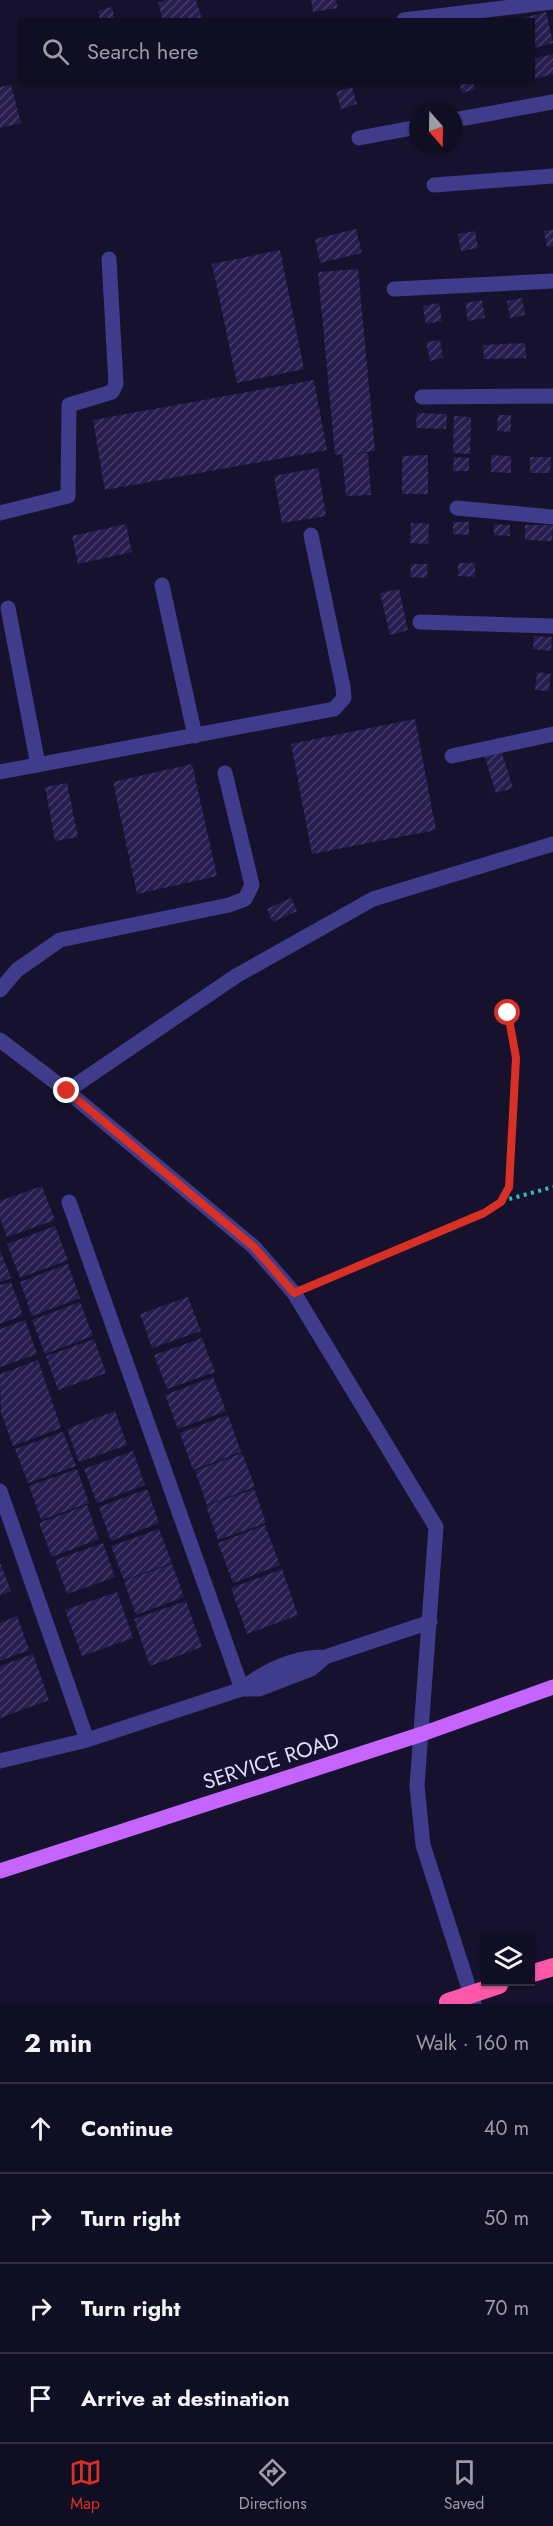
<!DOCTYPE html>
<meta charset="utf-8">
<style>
body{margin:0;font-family:Jost,sans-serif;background:#1e1c2f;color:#f1f3f6}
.controls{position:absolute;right:18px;bottom:18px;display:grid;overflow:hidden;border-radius:0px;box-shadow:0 2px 4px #0004}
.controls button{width:54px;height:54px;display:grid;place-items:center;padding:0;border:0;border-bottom:2px solid #302e40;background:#100e22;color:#f1f3f6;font:30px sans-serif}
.compass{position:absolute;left:409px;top:102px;width:54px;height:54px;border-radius:50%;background:#100e22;box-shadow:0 2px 4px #0004;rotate:160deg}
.stop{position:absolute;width:18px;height:18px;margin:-14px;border:4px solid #d93025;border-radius:50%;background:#fff}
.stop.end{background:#d93025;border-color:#fff;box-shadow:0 2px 6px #0008}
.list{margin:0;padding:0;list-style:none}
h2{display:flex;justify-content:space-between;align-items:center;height:78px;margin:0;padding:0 24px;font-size:26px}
h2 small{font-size:20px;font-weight:400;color:#9c9ca5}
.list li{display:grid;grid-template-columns:39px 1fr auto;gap:18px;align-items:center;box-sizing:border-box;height:90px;padding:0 24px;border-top:2px solid #302e40}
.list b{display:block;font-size:22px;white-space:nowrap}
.list em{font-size:20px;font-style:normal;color:#9c9ca5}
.icon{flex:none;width:33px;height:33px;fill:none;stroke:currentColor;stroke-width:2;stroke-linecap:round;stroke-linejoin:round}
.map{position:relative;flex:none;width:553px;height:2004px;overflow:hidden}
.search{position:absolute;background:#100e22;box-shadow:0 2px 4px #0004;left:18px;right:18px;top:18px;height:66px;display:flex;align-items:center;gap:15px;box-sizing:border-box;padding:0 21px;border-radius:0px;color:#9c9ca5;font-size:22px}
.sheet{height:438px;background:#100e22}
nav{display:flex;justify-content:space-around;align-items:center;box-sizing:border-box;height:84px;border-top:2px solid #302e40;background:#100e22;font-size:16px;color:#9c9ca5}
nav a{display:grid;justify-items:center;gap:3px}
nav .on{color:#d93025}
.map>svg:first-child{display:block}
.building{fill:url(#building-hatch)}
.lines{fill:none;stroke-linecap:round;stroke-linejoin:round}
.path{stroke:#30c0b8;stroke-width:4;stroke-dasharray:3 4.5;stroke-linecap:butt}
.minor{stroke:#403c8c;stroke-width:15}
.major{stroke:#c564ff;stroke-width:15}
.highway{stroke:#ff58a8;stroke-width:18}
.highway-bridge{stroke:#ff58a8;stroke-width:18}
.route{stroke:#d93025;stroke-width:8}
.labels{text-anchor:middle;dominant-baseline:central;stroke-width:4.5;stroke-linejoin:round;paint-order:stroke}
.street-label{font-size:21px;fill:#e1ddff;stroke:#16122d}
</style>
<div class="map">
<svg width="553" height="2004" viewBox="0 0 553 2004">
<defs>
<pattern id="building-hatch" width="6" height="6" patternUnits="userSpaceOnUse" patternTransform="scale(1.5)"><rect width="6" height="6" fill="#271d4e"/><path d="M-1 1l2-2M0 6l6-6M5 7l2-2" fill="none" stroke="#463d69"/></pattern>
</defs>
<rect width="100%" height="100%" fill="#16122d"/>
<path class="building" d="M166 0H196L202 20H163L158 3Z
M311 0H336L338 8 313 12Z
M112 7 115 20H100L98 11Z
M546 12 553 43 534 48V20L519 19Z
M553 54V74L534 79V59Z
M459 82H473L475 89 462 93Z
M11 85 21 123 0 128V87Z
M352 87 357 104 341 109 336 92Z
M356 229 362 253 320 263 315 239Z
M553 230V246L547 247 544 231Z
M475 231 478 248 461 251 458 234Z
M280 250 304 369 237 383 212 264Z
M358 269 375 451 349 454 368 453 371 495 346 496 342 454 335 455 318 272Z
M522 298 525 315 510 318 507 301Z
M482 300 485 318 468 321 465 303Z
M439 303 442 321 426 324 423 306Z
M440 340 443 358 430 361 426 342Z
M525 343 526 358 484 359 483 345Z
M314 380 327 450 105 490 93 420Z
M417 413 447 414 446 429 416 428Z
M498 415H511V432L497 431Z
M454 416 471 417 470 454 453 453Z
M428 455V494H402V456Z
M491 455 511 456V473L491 472Z
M454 457 469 458V471H453Z
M530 457H551L550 473H530Z
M318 468 326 516 282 523 274 476Z
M453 522H469V535L453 534Z
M411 523H429L428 544 410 543Z
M126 524 132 552 78 564 72 536Z
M494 524 510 525V536L494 535Z
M525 525H553L552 541 525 540Z
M458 563H475V577L458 576Z
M411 564H428L427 578 410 577Z
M399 589 408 630 390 635 380 593Z
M534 636 552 637 551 651 533 649Z
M537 672 551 674 549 691 535 690Z
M415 719 436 830 312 854 291 744Z
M501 750 513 788 496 793 484 755Z
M192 764 217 876 137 894 113 782Z
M67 783 78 837 55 841 45 787Z
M291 898 297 911 273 922 267 909Z
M42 1186 55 1220 7 1237 0 1218V1201Z
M55 1226 68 1260 20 1278 7 1244Z
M0 1250 11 1278 0 1282Z
M68 1264 80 1298 32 1316 20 1282Z
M11 1282 23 1315 0 1324V1285Z
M188 1297 201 1331 152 1348 140 1314Z
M80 1302 93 1336 45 1354 32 1320Z
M25 1320 37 1354 0 1367V1329Z
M202 1338 215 1372 167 1389 154 1355Z
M94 1339 106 1373 58 1390 46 1356Z
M38 1360 61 1428 13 1446 1 1412 0 1374Z
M213 1377 226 1411 178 1429 165 1395Z
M115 1411 127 1445 79 1462 67 1429Z
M228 1415 241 1452 193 1470 180 1433Z
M63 1432 76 1466 28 1483 15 1449Z
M133 1451 145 1485 97 1503 84 1469Z
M242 1453 255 1487 207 1505 195 1471Z
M77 1469 89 1503 41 1520 29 1486Z
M147 1489 159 1523 111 1541 99 1507Z
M254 1489 266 1523 218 1540 206 1506Z
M87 1505 99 1539 52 1557 39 1523Z
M265 1525 280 1565 233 1583 218 1543Z
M159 1529 172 1563 124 1580 111 1546Z
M103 1543 115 1577 67 1594 55 1560Z
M0 1562 11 1591 0 1595Z
M172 1564 184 1597 136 1615 124 1581Z
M282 1569 298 1615 247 1634 231 1588Z
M117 1592 133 1638 82 1656 65 1610Z
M186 1601 202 1647 150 1666 134 1619Z
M17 1616 29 1650 0 1661V1623Z
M33 1654 49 1700 0 1718V1666Z"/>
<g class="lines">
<path class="path" d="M502 1201 553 1187
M313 1285 484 1213 501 1202 509 1187 516 1057 508 1013"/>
<path class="minor" d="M404 20 553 2
M454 120 553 102
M359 138 418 127
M434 185 553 176
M394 289 553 281
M422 397 553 396
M457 508 553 517
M0 513 68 496 69 405 112 392 116 384 109 259
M162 585 195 736
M8 608 38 765
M420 622 553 626
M452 756 553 734
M0 772 334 709 344 698 343 687 311 535
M0 990 17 970 60 940 229 905 245 899 252 885 225 773
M0 1040 67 1091 254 1247 294 1293 436 1527 417 1786 423 1845 474 2004
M67 1091 236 976 373 899 553 844
M69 1202 242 1689
M0 1491 87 1740
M242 1689C266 1670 294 1657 325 1657
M0 1761 87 1740 242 1689H259L311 1669 325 1657 430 1622"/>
<path class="major" d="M0 1871 422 1734 553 1687"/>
<path class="highway" d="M530 1974 553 1967"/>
<path class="highway-bridge" d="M448 2002 499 1985"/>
</g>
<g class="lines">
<path class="route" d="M67 1091 254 1247 294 1293 484 1213 501 1202 509 1187 516 1058 508 1013"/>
</g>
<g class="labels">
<g class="street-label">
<text transform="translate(271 1761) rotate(-18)">SERVICE ROAD</text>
</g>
</g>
</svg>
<div class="controls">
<button><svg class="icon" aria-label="layers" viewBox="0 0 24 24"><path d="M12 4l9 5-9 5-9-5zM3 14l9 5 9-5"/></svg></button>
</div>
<svg class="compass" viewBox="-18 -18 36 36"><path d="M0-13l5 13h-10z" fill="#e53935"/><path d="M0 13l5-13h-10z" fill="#9c9ca5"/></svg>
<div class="stop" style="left:508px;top:1013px"></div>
<div class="stop end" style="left:67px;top:1091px"></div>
<div class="search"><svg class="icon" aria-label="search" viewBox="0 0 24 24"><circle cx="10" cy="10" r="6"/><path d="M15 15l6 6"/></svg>Search here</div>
</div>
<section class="sheet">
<h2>2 min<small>Walk · 160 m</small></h2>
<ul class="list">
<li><svg class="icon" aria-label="ahead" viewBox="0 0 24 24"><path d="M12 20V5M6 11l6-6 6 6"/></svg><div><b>Continue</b></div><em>40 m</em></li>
<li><svg class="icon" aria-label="right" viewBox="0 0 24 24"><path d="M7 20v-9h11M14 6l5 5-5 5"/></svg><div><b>Turn right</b></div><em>50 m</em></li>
<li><svg class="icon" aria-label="right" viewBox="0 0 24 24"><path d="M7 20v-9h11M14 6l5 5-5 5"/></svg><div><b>Turn right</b></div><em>70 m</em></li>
<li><svg class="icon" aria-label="arrive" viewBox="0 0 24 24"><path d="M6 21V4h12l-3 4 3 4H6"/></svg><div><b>Arrive at destination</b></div></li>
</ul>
</section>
<nav>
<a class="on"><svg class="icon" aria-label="map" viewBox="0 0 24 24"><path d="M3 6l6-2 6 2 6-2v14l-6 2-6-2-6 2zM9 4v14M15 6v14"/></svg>Map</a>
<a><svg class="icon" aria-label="directions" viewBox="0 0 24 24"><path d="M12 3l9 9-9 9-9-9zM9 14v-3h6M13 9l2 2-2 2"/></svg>Directions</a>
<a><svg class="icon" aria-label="saved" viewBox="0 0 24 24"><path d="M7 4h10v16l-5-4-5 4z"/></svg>Saved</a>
</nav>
